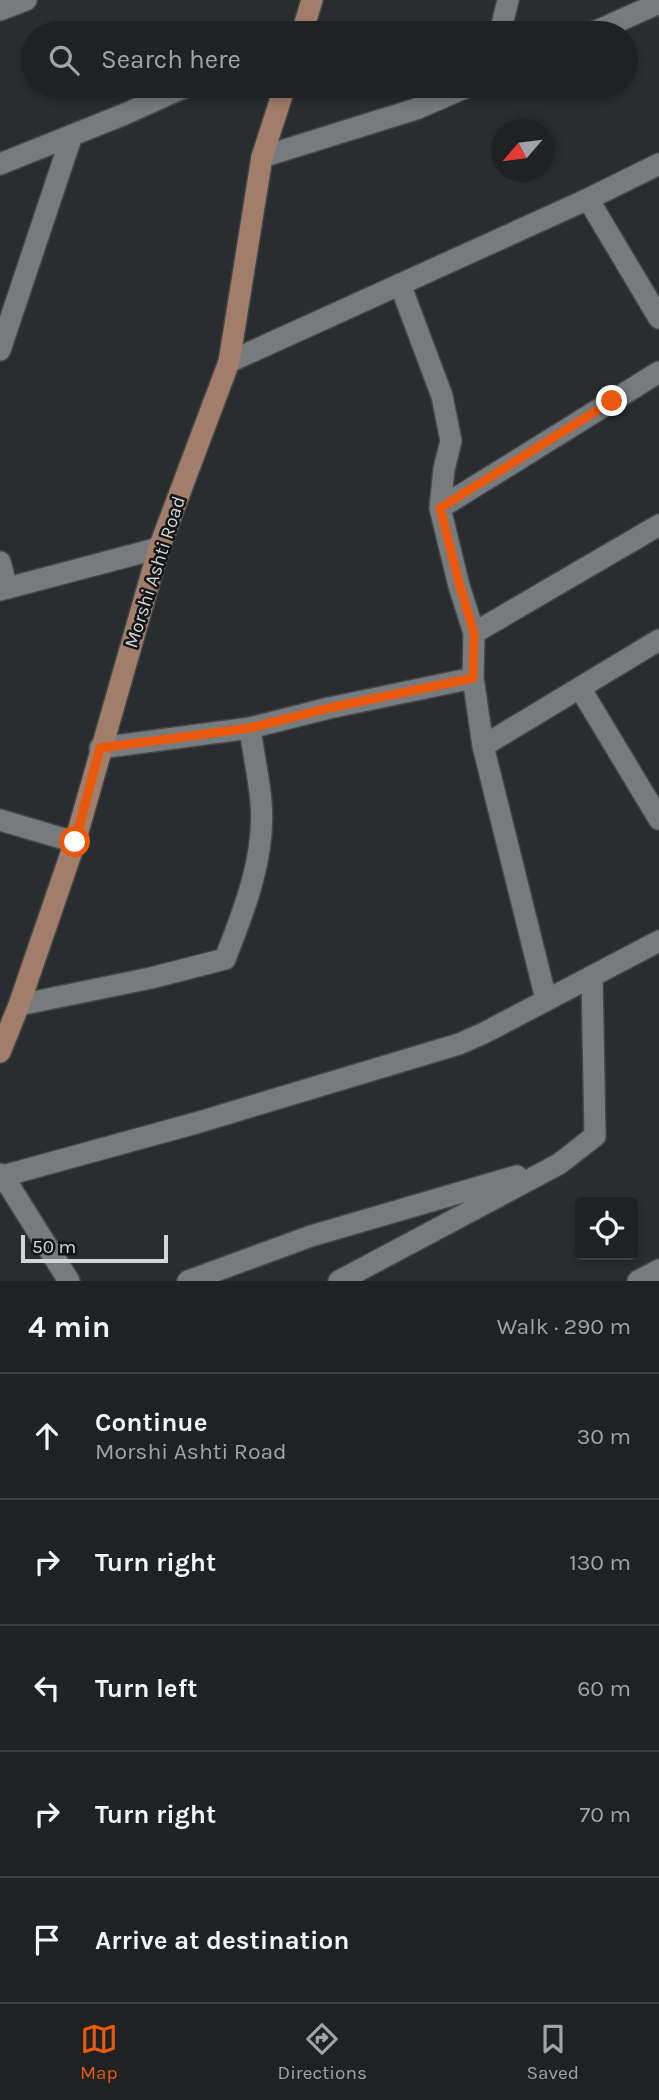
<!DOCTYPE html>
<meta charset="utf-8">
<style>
body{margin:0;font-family:Karla,sans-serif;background:#272a2b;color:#f1f3f6}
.controls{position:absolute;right:21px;bottom:21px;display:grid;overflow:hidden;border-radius:7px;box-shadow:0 4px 10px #0003}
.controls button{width:63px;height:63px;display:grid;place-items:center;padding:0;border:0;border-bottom:2px solid #3c3f41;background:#1f2223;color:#f1f3f6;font:35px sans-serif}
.compass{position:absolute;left:491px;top:119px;width:63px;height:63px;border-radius:50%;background:#1f2223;box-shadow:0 4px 10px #0003;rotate:242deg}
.scale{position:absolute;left:21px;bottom:18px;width:147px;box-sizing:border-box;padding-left:7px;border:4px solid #d3d6d7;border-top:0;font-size:19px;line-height:24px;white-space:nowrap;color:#d3d6d7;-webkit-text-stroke:5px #141516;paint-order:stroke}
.stop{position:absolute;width:21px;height:21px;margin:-16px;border:5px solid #ea580c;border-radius:50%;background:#fff}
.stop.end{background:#ea580c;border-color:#fff;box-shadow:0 2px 7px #0008}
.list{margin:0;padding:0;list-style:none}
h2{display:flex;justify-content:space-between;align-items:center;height:91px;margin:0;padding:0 28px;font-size:30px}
h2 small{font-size:23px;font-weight:400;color:#a1a4a6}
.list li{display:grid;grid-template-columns:46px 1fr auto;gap:21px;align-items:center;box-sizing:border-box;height:126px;padding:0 28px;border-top:2px solid #3c3f41}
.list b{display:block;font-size:26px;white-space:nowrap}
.list p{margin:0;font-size:23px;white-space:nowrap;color:#a1a4a6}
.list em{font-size:23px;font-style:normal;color:#a1a4a6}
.icon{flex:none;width:38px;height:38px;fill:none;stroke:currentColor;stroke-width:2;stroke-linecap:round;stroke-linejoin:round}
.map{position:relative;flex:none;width:659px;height:1281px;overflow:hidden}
.search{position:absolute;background:#1f2223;box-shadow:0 4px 10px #0003;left:21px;right:21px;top:21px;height:77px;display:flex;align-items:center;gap:18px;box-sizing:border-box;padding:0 24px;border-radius:38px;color:#a1a4a6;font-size:26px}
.sheet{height:721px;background:#1f2223}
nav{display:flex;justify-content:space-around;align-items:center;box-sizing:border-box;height:98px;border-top:2px solid #3c3f41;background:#1f2223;font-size:19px;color:#a1a4a6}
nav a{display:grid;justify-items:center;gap:4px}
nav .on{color:#ea580c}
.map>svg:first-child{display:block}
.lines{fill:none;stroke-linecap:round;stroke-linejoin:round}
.minor-casing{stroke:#444849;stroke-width:24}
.major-casing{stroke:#444849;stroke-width:24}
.minor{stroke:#777b7d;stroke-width:21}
.major{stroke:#a17d6a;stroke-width:21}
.route{stroke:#ea580c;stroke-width:9}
.labels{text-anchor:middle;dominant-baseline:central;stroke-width:5;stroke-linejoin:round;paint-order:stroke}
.street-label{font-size:19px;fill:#d3d6d7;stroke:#141516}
</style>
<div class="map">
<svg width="659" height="1281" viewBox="0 0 659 1281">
<rect width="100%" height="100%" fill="#292d2f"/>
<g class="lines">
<g class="minor-casing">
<path id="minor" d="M0 10 26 0
M500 33 508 0
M592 33 659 3
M262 157 416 109 469 86
M0 164 125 114 187 86
M588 199 659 164
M400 284 442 396 451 441 444 469 440 508 459 586 474 633
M0 350 72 135
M229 362 588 199 659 318
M440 508 659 372
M0 562 7 588
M0 590 159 548
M580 688 659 819
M483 746 659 640
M100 748 250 728 329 708 473 678
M0 820 75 842
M546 999 483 746 473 678 474 633 659 525
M19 1005 151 978 225 959C244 911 266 855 261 802 259 778 253 752 250 728
M0 1174 3 1176 196 1123 459 1044 484 1033 659 941
M3 1176 69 1281
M188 1281 311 1236 517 1176
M339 1281 559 1164 595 1136 592 977
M638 1281 659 1270"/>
</g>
<g class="major-casing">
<path id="major" d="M302 33 312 0
M0 1052 19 1005 75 842 159 548 229 362 262 157 285 86"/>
</g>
<use href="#minor" class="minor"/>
<use href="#major" class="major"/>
</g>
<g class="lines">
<path class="route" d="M75 842 100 748 250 728 329 708 473 678 474 633 460 586 440 508 612 401"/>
</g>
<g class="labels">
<g class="street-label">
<text transform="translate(155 572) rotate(-72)">Morshi Ashti Road</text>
</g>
</g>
</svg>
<div class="controls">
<button><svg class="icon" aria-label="locate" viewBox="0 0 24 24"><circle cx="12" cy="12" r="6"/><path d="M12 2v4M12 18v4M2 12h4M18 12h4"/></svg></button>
</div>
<svg class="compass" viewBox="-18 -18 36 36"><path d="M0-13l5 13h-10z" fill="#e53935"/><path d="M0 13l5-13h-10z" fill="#a1a4a6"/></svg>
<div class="scale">50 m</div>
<div class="stop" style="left:75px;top:842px"></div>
<div class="stop end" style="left:612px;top:401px"></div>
<div class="search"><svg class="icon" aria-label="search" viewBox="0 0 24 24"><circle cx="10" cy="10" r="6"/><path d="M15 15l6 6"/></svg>Search here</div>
</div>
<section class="sheet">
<h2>4 min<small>Walk · 290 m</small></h2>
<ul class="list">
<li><svg class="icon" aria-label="ahead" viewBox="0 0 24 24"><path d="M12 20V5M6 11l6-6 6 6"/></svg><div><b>Continue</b><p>Morshi Ashti Road</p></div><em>30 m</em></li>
<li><svg class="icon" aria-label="right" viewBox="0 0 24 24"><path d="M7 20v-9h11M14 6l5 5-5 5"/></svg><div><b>Turn right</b></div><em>130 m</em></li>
<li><svg class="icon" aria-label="left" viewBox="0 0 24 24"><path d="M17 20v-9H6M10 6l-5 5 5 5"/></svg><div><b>Turn left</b></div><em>60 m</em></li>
<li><svg class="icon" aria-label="right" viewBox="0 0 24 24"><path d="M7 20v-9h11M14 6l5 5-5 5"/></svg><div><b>Turn right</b></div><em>70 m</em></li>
<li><svg class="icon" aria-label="arrive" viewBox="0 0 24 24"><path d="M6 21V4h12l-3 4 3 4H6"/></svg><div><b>Arrive at destination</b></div></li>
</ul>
</section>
<nav>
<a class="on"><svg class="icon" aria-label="map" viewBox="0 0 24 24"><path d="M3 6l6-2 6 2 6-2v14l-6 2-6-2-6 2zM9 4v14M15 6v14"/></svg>Map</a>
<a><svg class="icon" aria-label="directions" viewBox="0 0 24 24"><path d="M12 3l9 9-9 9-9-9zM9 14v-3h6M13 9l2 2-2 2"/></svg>Directions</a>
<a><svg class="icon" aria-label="saved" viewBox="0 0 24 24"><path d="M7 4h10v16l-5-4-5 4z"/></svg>Saved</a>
</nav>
